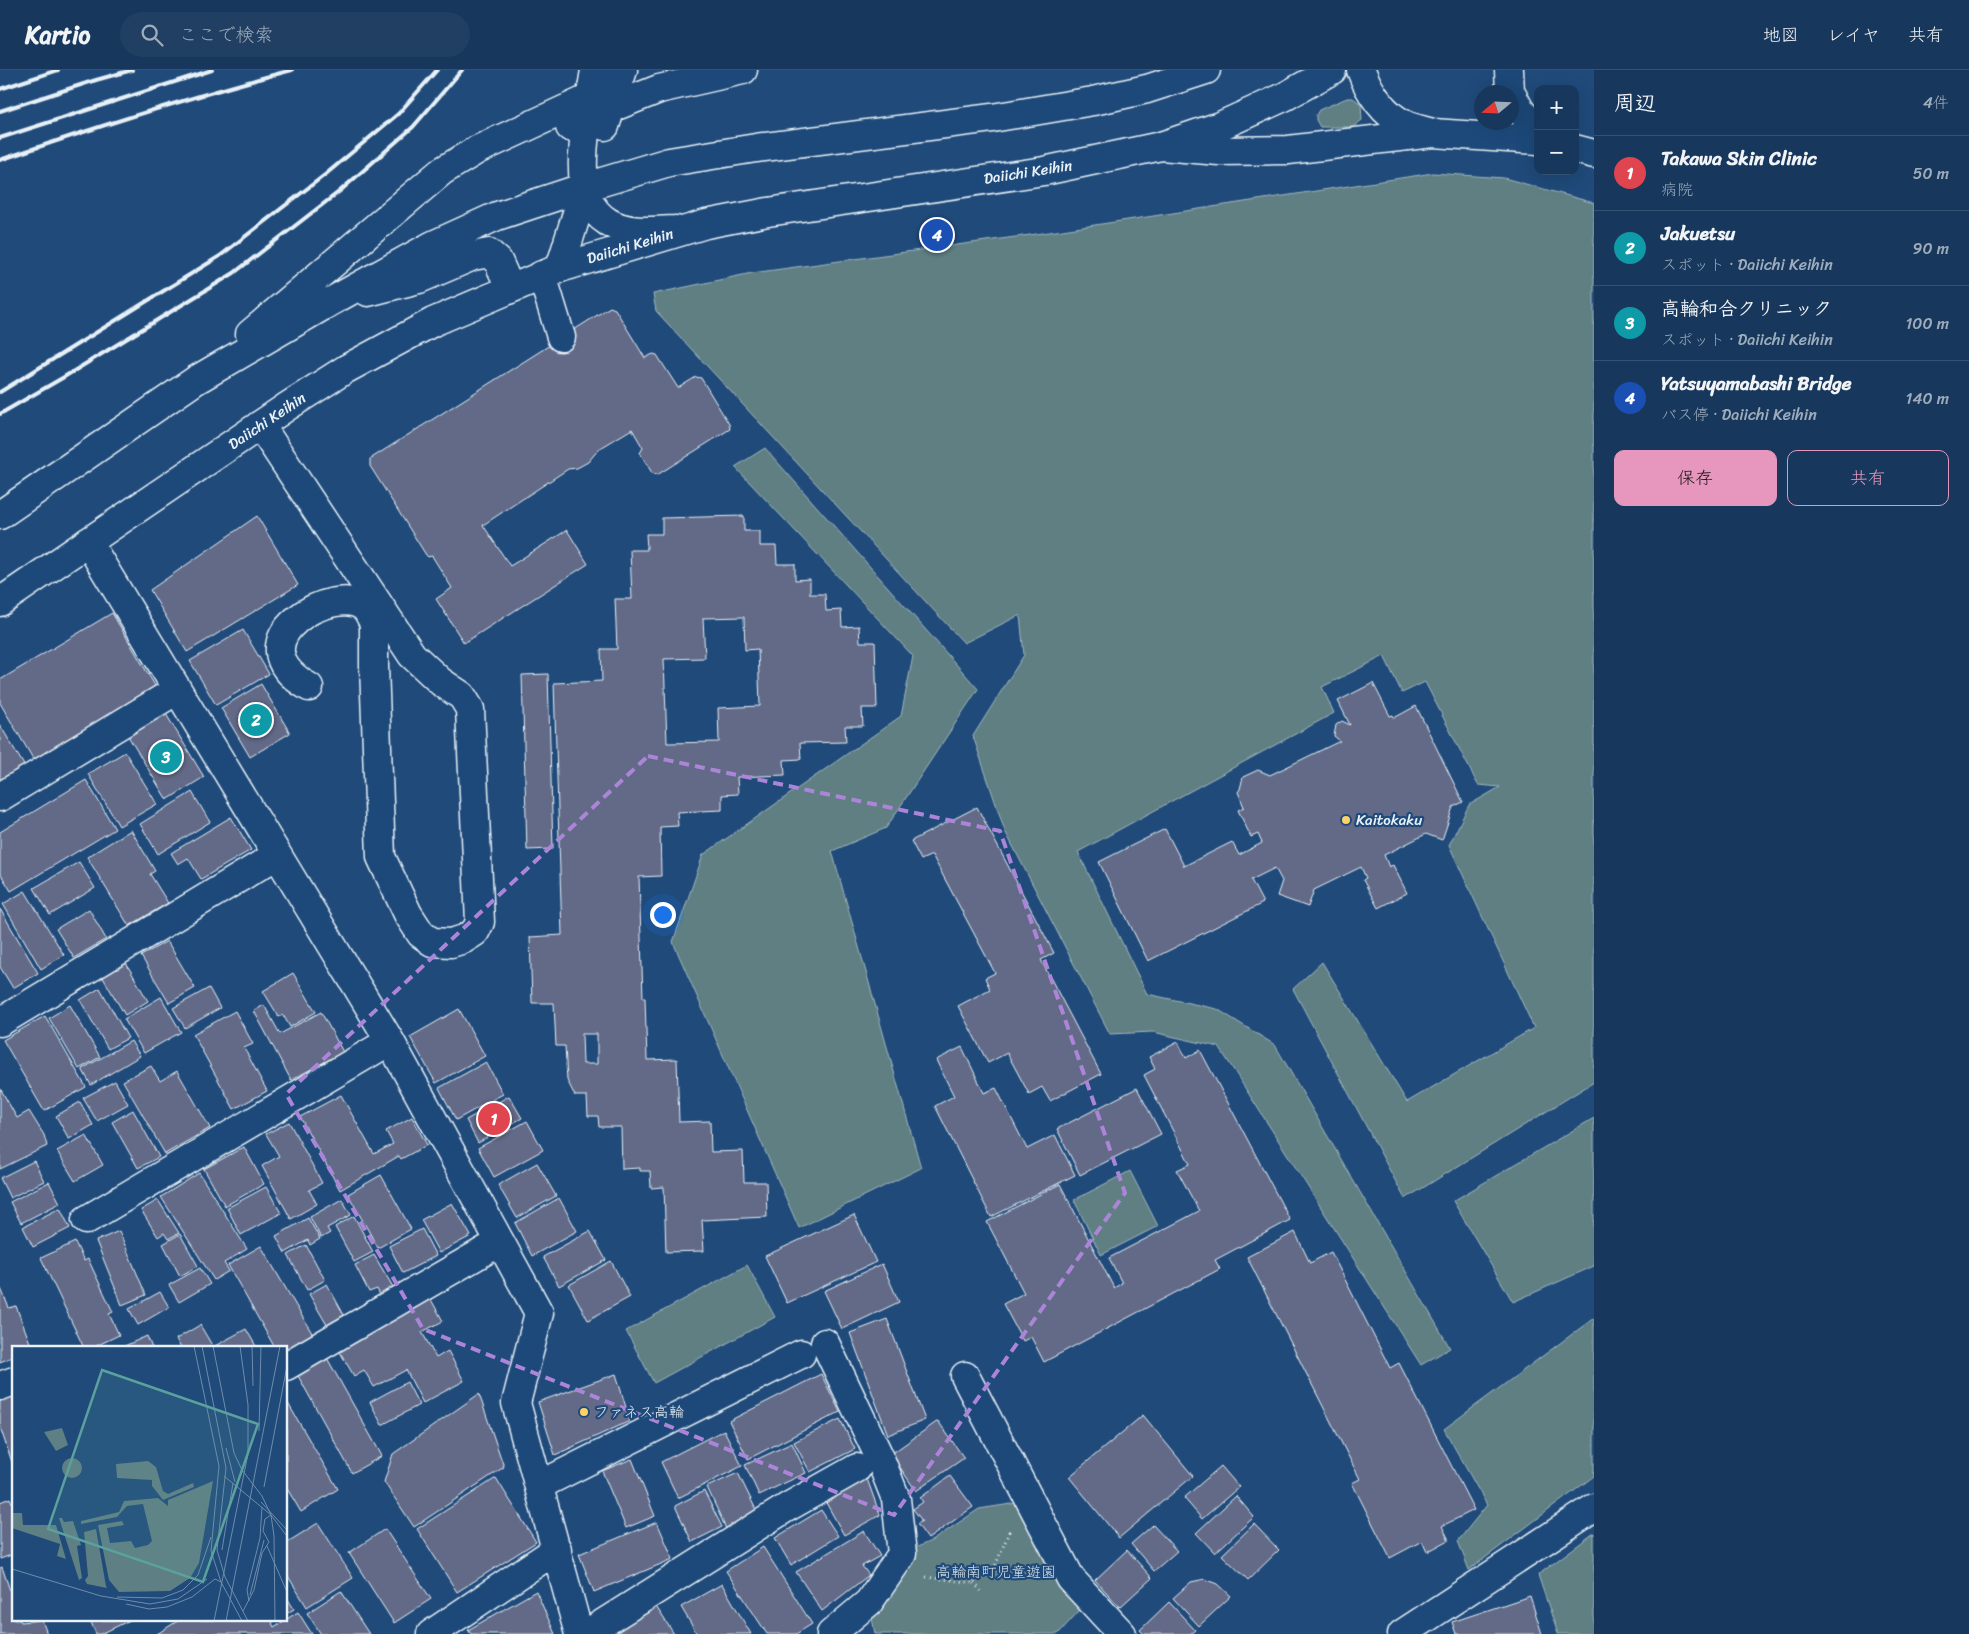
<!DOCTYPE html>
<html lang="ja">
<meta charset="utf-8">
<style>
body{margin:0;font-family:Sriracha,"Klee One",sans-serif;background:#203f62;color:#f1f3f6}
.controls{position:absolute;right:15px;top:15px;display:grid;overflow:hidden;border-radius:10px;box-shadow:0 5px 20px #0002}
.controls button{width:45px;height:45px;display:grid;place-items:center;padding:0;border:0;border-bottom:1px solid #365272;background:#17385c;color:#f1f3f6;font:25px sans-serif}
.compass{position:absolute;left:1474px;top:15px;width:45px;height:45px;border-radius:50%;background:#17385c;box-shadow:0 5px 20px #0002;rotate:251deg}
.you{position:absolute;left:662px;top:844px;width:18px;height:18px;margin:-12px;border:4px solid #fff;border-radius:50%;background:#1a73e8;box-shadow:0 0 0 8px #1a73e833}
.badge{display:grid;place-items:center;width:32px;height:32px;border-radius:50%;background:#e797bd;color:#fff;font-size:16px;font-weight:700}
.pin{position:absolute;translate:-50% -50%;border:2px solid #fff;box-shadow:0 1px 5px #0006}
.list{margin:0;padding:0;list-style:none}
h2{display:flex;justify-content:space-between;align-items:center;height:65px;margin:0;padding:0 20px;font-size:21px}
h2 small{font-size:16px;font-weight:400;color:#9eacbb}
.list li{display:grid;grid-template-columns:32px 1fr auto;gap:15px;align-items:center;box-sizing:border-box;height:75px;padding:0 20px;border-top:1px solid #365272}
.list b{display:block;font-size:19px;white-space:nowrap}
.list p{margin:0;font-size:16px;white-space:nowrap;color:#9eacbb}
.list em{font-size:16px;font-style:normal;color:#9eacbb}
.actions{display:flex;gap:10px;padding:15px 20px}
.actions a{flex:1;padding:11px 0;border:1px solid #e797bd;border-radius:10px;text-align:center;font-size:18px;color:#e797bd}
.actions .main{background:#e797bd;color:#111}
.icon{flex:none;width:28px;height:28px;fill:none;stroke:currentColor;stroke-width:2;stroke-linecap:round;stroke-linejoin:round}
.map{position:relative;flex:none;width:1594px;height:1564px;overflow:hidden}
header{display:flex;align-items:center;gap:30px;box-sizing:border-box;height:70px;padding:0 25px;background:#17385c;border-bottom:1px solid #365272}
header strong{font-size:24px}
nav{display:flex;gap:28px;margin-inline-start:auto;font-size:18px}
.search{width:350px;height:45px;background:#203f62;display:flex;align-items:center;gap:12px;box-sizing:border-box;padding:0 18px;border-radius:28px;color:#9eacbb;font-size:19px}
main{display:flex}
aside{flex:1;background:#17385c}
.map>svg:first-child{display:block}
.green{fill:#5e7f83;stroke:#a3b8be}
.building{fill:#636b88;stroke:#e8f1f8;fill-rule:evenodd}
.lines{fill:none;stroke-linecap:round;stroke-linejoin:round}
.minor-casing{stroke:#e8f1f8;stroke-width:31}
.major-casing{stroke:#e8f1f8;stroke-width:31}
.highway-casing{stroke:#e8f1f8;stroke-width:31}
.path{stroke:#e8f1f8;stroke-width:3;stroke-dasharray:1 4;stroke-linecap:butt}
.minor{stroke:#1f4a7a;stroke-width:28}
.major{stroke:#1f4a7a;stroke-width:28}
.highway{stroke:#1f4a7a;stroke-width:28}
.rail{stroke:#e8f1f8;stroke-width:4}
.marked{fill:none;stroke:#ac85d9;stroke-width:4;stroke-dasharray:10 6;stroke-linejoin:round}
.poi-dot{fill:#ffd166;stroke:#1f4a7a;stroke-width:2}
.labels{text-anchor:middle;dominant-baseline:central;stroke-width:4.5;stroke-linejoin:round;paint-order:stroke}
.street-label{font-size:15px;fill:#e8f1f8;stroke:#1f4a7a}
.poi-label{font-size:15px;fill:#e8f1f8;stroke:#1f4a7a;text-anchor:start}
.park-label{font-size:15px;fill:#d3e0e6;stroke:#1f4a7a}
.inset-road{fill:none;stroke:#6f8dac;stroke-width:1}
.view{fill:#5ba19e;fill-opacity:0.15;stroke:#5ba19e;stroke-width:2.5}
.inset-edge{fill:none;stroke:#e8f1f8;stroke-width:2.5}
</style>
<header>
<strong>Kartio</strong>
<div class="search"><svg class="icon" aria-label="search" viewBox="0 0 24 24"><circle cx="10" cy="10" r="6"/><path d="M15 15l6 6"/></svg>ここで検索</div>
<nav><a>地図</a><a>レイヤ</a><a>共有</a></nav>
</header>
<main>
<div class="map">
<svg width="1594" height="1564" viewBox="0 0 1594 1564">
<rect width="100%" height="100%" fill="#1f4a7a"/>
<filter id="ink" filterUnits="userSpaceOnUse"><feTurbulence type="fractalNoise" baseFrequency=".02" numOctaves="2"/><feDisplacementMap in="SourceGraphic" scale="10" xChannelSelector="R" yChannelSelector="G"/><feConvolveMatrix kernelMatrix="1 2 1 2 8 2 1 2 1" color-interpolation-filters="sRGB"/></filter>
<g filter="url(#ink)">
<path class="green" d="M1347 28H1353L1361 34 1362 50 1353 57H1320L1316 50V45L1319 40Z
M1433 103 1504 108 1594 133V1012L1405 1129 1293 919 1322 892 1407 1032 1534 958 1449 775 1469 735 1500 717 1478 715 1425 612 1402 623 1384 586 1322 617 1334 643 1078 782 1147 924 1217 939 1275 975 1450 1278 1421 1295 1219 977 1153 962 1110 964 1005 761 973 666 1024 585 1020 545 964 573 656 241 653 224 752 203 1030 165Z
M765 378 978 619 886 758 832 781 921 1098 799 1158 673 872 703 785 901 646 913 586 735 397Z
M1594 1048V1196L1513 1232 1453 1131Z
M1130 1101 1158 1156 1101 1185 1074 1130Z
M747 1195 775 1247 654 1313 626 1261Z
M1594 1248V1406L1469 1500 1458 1471 1487 1435 1444 1359Z
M1030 1431 1089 1530 1058 1564H875L869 1532 902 1484 933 1470 979 1439Z
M1594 1463V1564H1558L1538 1505Z"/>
<path class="building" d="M610 237 615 239 645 288 653 284 657 285 678 318 696 307 701 308 729 354 730 359 657 405 652 403 642 386 640 383 643 378 632 359 599 379 588 392 577 398 568 399 483 455 510 496 567 460 588 494 464 573 436 529 452 518 432 486 428 487 426 485 370 396V389Z
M257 446 298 515 187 582 150 520Z
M744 446V461H760V476H776L777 494H795V510L810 509V524H825L826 541 841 540 842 557 859 556 860 572H875L877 638H862L863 656H845L846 672 800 673 801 689 784 690 785 705 737 707 738 724 722 725V740L677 742 678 756 660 757 661 806 639 807 643 928H645L647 990 677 989 679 1052 710 1051 711 1082 743 1081 744 1112H766L767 1147 702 1150 704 1181 666 1182 664 1117 651 1118 650 1101H640V1098L622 1099 621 1057H599L598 1046H588L587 1026H575L567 1010 565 976H556L554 933H532L530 867 562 865 554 613 602 611 601 579H617L615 529H632L630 480H647L646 464H662V448ZM744 547 745 580 758 579 760 636 718 638 719 672 667 673 664 589 705 588 703 548ZM582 964H597V994H583Z
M112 543 157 619 35 692 0 633V610Z
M243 560 269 604 216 635 190 591Z
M548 604 553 779 527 780 522 605Z
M1373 613 1390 646 1393 645 1394 648 1416 636 1463 732 1453 737 1442 770 1426 764 1384 785 1389 797 1393 795 1407 823 1378 838 1363 810 1366 808 1361 797 1314 820 1308 837 1277 826 1282 811 1275 798 1251 810 1263 833 1148 891 1099 792 1165 759 1184 796 1232 772 1239 785 1262 773 1258 764 1251 767 1238 740 1244 737 1238 722 1240 719 1243 707 1258 700 1270 705 1340 671 1334 666 1336 655 1342 651 1350 655 1338 631Z
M261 614 290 663 250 687 221 638Z
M166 644 204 707 167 730 128 666Z
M0 655 25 697 0 712Z
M125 682 157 734 119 756 88 704Z
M86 710 115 759 11 821 0 803V762Z
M192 722 210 752 158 784 140 754Z
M977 737 1054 883 1041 890 1101 1004 1050 1031 1042 1017 1029 1024 1007 983 988 993 958 936 990 919 985 908 995 903 932 785 921 790 911 771Z
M231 747 251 780 201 809 188 788 178 794 171 783Z
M131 760 155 801 150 804 168 833 129 856 87 787Z
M79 792 95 818 50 845 34 818Z
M25 821 64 885 41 899 3 834Z
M0 839 38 903 13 918 0 897Z
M89 839 106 869 74 888 56 859Z
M167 871 195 918 169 933 141 886Z
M126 893 148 931 125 945 102 906Z
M293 903 316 942 290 957 283 945 279 947 263 921Z
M100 918 128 968 108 979 80 930Z
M209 918 220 938 185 958 173 938Z
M161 927 181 962 144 983 124 949Z
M70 935 100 987 79 999 49 948Z
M264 935 280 964 321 942 343 982 291 1010 254 941Z
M459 939 485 986 436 1013 410 967Z
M235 941 253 974 244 978 267 1021 234 1039 193 964Z
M45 946 86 1017 44 1041 3 970Z
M131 971 140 986 91 1015 82 999Z
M1178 972 1186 988 1200 980 1290 1150 1215 1190 1220 1199 1044 1292 1031 1267 1023 1271 1003 1234 1024 1223 987 1152 1060 1114 1114 1218 1122 1213 1109 1188 1199 1141 1177 1100 1190 1094 1144 1005 1155 999 1149 987Z
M962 977 984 1023 996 1018 1027 1079 1055 1065 1075 1105 991 1147 935 1036 954 1026 936 990Z
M486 992 503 1024 456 1050 439 1018Z
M151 996 160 1011 177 1001 210 1058 165 1084 123 1011Z
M115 1011 128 1034 97 1051 83 1028Z
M0 1018 17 1048 29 1041 44 1065 47 1076 0 1099Z
M1137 1018 1161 1064 1080 1105 1057 1059Z
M341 1025 374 1084 393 1074 386 1061 412 1047 427 1075 401 1089 399 1086 340 1120 300 1047Z
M509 1026 522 1048 478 1073 466 1050Z
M80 1032 93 1055 69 1069 56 1046Z
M133 1040 159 1087 138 1098 112 1052Z
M527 1051 543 1080 494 1107 478 1078Z
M289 1052 322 1113 309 1120 317 1134 291 1149 262 1096 279 1086 266 1064Z
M86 1065 103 1095 75 1111 57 1081Z
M244 1077 264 1114 225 1136 204 1099Z
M34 1091 44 1111 10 1128 0 1108Z
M537 1093 556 1126 517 1148 498 1115Z
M199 1103 247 1179 224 1193 229 1201 214 1210 161 1127Z
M381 1105 411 1159 378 1178 348 1124Z
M49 1112 60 1133 21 1153 10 1132Z
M266 1117 281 1143 241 1165 227 1138Z
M559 1128 577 1161 532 1186 515 1153Z
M342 1129 351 1145 327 1158 330 1163 321 1168 310 1147Z
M158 1130 179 1163 168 1169 164 1163 158 1167 141 1140Z
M452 1133 471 1166 439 1183 421 1150Z
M60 1138 70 1158 33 1177 23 1157Z
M854 1145 876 1192 787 1233 765 1186Z
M354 1146 373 1182 354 1192 335 1157Z
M308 1148 320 1169 310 1175 308 1170 285 1183 276 1166Z
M422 1159 436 1186 403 1203 389 1176Z
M119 1161 146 1225 122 1235 96 1171Z
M590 1161 606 1190 559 1216 543 1187Z
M1295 1162 1310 1193 1331 1182 1390 1298 1399 1293 1474 1440 1442 1456 1449 1470 1427 1482 1422 1471 1390 1488 1352 1413 1360 1409 1247 1187Z
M180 1164 198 1196 180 1206 163 1174Z
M75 1172 84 1191 88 1189 113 1242 109 1244 119 1265 92 1278H84L41 1188Z
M306 1175 325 1210 307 1220 288 1185Z
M261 1176 313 1265 286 1281V1278H275L228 1195Z
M374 1185 393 1217 380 1225 377 1219 369 1222 355 1195Z
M611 1191 630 1227 588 1250 569 1215Z
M882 1194 899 1232 842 1259 824 1221Z
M200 1198 210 1214 179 1232 169 1215Z
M327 1214 344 1245 327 1255 309 1224Z
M0 1216 9 1238 16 1236 32 1278H14V1286L0 1292Z
M160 1222 169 1237 138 1255 129 1239Z
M429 1226 443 1251 422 1262 436 1288 448 1281 464 1311 423 1333 406 1300 374 1317 364 1300 354 1306 337 1277Z
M887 1249 925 1350 888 1365 850 1263Z
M200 1255 213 1277 246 1259 257 1278H181L176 1269Z
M147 1266 152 1278H120Z
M327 1288 382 1386 352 1403 297 1304Z
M616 1304 630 1351 555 1385 538 1332Z
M821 1304 840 1342 748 1389 729 1351Z
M407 1312 419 1335 382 1355 370 1332Z
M479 1324 504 1397 414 1457 384 1412 393 1384Z
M14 1326V1398L0 1357V1331Z
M286 1330 338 1419 301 1442 286 1417Z
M1143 1345 1193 1406 1119 1468 1069 1407Z
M840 1349 855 1379 810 1402 794 1372Z
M938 1351 964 1388 916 1421 891 1384Z
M724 1360 742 1396 678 1428 661 1392Z
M792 1373 806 1403 759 1425 745 1395Z
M632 1389 655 1446 626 1458 602 1401Z
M1221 1396 1239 1417 1202 1449 1184 1428Z
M738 1403 759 1446 727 1461 707 1417Z
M866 1406 880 1445 844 1465 824 1429Z
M950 1406 973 1437 928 1469 917 1454 922 1451 913 1439 923 1432 920 1428Z
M496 1408 536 1472 457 1522 417 1459Z
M704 1421 722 1457 692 1472 675 1436Z
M1236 1426 1254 1447 1215 1483 1196 1463Z
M10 1428 14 1437V1484L0 1489V1432Z
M821 1440 838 1466 791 1495 775 1468Z
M657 1452 673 1489 594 1522 579 1484Z
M318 1453 353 1508 307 1537 286 1503V1473Z
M1254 1454 1279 1480 1248 1510 1222 1485Z
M1153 1455 1177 1481 1154 1501 1131 1474Z
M385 1459 431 1529 394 1553 349 1483Z
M864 1461 880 1486 862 1496 869 1505 822 1541 796 1502Z
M763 1477 812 1554 796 1564H767L726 1501Z
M1127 1480 1152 1508 1120 1537 1095 1510Z
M2 1497 14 1532V1550H20L21 1552 42 1550 47 1564H0V1498Z
M1205 1509 1218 1514 1231 1526 1199 1556 1173 1528 1191 1512Z
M722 1514 751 1564H697L681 1537Z
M341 1521 369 1564H321L307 1543Z
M536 1521 555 1564H471L468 1560Z
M286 1526 294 1539 286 1544Z
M1530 1526 1542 1564H1456L1452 1552Z
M1169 1532 1195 1560 1190 1564H1144L1140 1560Z
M655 1535 674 1564H611Z
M298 1542 312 1564H157L179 1550H276L272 1553 274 1557Z
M90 1550H130L101 1564H96Z"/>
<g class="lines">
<g class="minor-casing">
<path id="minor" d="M595 0C590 35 575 96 588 129 592 138 600 147 608 152 627 164 655 161 676 160
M605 56 623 0
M560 198 587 111
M542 205 561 267
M260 355 412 585 441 612 462 626 470 639 480 852 475 862 464 869 451 873 432 872 421 864 408 844 381 787 374 596V528
M88 472 390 971 539 1243 516 1333 579 1564
M309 617C229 571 336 511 365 538 369 542 372 550 375 555
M0 727 177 620
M0 952 277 785
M86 1150 390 971
M825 1273 879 1386 896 1429 902 1484 869 1532 831 1564
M286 1296 500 1172
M965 1306 1071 1509 1122 1564
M0 1316 14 1311
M540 1415 801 1284
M431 1564 557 1479
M586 1564 786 1438 857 1398
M1402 1564 1594 1438"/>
</g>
<g class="major-casing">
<path id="major" d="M1361 0C1369 22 1384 45 1406 55 1413 58 1422 60 1429 62
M1509 0 1510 22
M1512 25 1520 40 1538 61
M611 38 659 19 743 0
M1161 76 1219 81 1288 80 1433 63 1538 70
M1575 79 1594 84"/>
</g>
<g class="highway-casing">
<path id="highway" d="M570 57 611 38
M368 222 419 209 473 186 489 183 498 191 510 218
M250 264 442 101 477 80 592 27
M0 445 196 310 330 232 433 175 497 146 585 117 669 92 756 78 992 48 1093 31 1147 19 1206 0
M0 532 288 336 346 299 433 252 560 198 706 154 768 142 1044 101 1161 76 1220 56 1284 27 1332 0"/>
</g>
<path class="path" d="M926 1507 974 1513 980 1496 994 1499 1009 1462 1010 1464
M974 1513 981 1521"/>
<use href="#minor" class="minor"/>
<use href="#major" class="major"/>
<use href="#highway" class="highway"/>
<path class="rail" d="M0 19 58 0
M0 41 96 10 132 0
M0 68 212 0
M0 90C96 57 193 26 292 0
M0 322 220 186 326 104 398 44 437 0
M0 344 64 307 234 203 340 121 413 57 462 0"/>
</g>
</g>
<path class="marked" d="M648 686 1000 761 1125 1123 894 1445 423 1259 286 1024Z"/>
<g class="poi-dot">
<circle cx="1346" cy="750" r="5"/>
<circle cx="584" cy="1342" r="5"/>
</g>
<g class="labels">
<g class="street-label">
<text transform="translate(1028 102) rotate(-9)">Daiichi Keihin</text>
<text transform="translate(630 176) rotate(-17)">Daiichi Keihin</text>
<text transform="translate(267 351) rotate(-34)">Daiichi Keihin</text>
</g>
<g class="poi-label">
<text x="1356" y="750">Kaitokaku</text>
<text x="594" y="1342">ファネス高輪</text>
</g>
<g class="park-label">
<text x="996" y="1502">高輪南町児童遊園</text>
</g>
</g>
<g transform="translate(12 1276)">
<rect width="275" height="275" fill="#1f4a7a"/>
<path d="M50 82 56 99 44 105 32 86ZM50 122a10 10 0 1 1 20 0a10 10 0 1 1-20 0ZM136 115 144 121 151 145 156 148 181 137 182 141 151 154 140 140V134L105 132 104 118ZM201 135 187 217 178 232 158 245 107 246 97 234 86 179 110 175 112 179 95 182 98 197 119 195 123 202 136 199 140 195 131 158 115 160 105 171 69 178V175L107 166 112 155 146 152 156 160V154ZM0 167H10L11 179H44L54 213 45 210 48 198 0 182ZM50 172 52 176 61 175 69 199 65 200 70 232 67 234 47 172ZM84 183 94 240 95 242 75 238 73 234 76 230 72 186Z" fill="#5e7f83"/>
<path class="inset-road" d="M182 0 207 120 199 205 209 236 230 275M190 0 214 122 205 204 213 231 236 275M201 0 222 107 230 124 250 150 259 169 262 190 263 275M240 0 241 40M247 85 249 0M214 102 223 136M212 130 259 169 274 189M252 141 275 20M249 156 275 184M255 200 275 246M210 204 221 137M0 223 89 250 138 258 166 253 195 233M238 249 252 194M105 251 150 252 171 244 186 229 199 191M237 255 235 244 248 192 250 161M114 258 137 263 155 261 180 251 203 233 209 236M231 265 242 244 250 207 257 196 251 185 253 173 259 169M202 275 236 108V59L228 0M214 275 268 0"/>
<path class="view" d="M90 24 246 78 191 236 36 183Z"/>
<rect width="275" height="275" class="inset-edge"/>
</g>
</svg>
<div class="controls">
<button>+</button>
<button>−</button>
</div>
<svg class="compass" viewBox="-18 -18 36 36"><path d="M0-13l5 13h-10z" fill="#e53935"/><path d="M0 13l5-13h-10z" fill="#9eacbb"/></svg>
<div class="you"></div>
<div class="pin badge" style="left:494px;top:1049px;background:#e0444e">1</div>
<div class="pin badge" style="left:256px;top:650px;background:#0f9aa8">2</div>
<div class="pin badge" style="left:166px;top:687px;background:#0f9aa8">3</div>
<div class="pin badge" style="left:937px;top:165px;background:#1a4fb4">4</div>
</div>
<aside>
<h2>周辺<small>4件</small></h2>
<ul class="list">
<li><span class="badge" style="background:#e0444e">1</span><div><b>Takawa Skin Clinic</b><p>病院</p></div><em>50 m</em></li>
<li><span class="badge" style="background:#0f9aa8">2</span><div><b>Jakuetsu</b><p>スポット · Daiichi Keihin</p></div><em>90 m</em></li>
<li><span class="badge" style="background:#0f9aa8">3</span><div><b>高輪和合クリニック</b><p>スポット · Daiichi Keihin</p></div><em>100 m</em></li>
<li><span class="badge" style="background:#1a4fb4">4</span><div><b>Yatsuyamabashi Bridge</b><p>バス停 · Daiichi Keihin</p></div><em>140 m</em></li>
</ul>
<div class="actions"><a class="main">保存</a><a>共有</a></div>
</aside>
</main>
